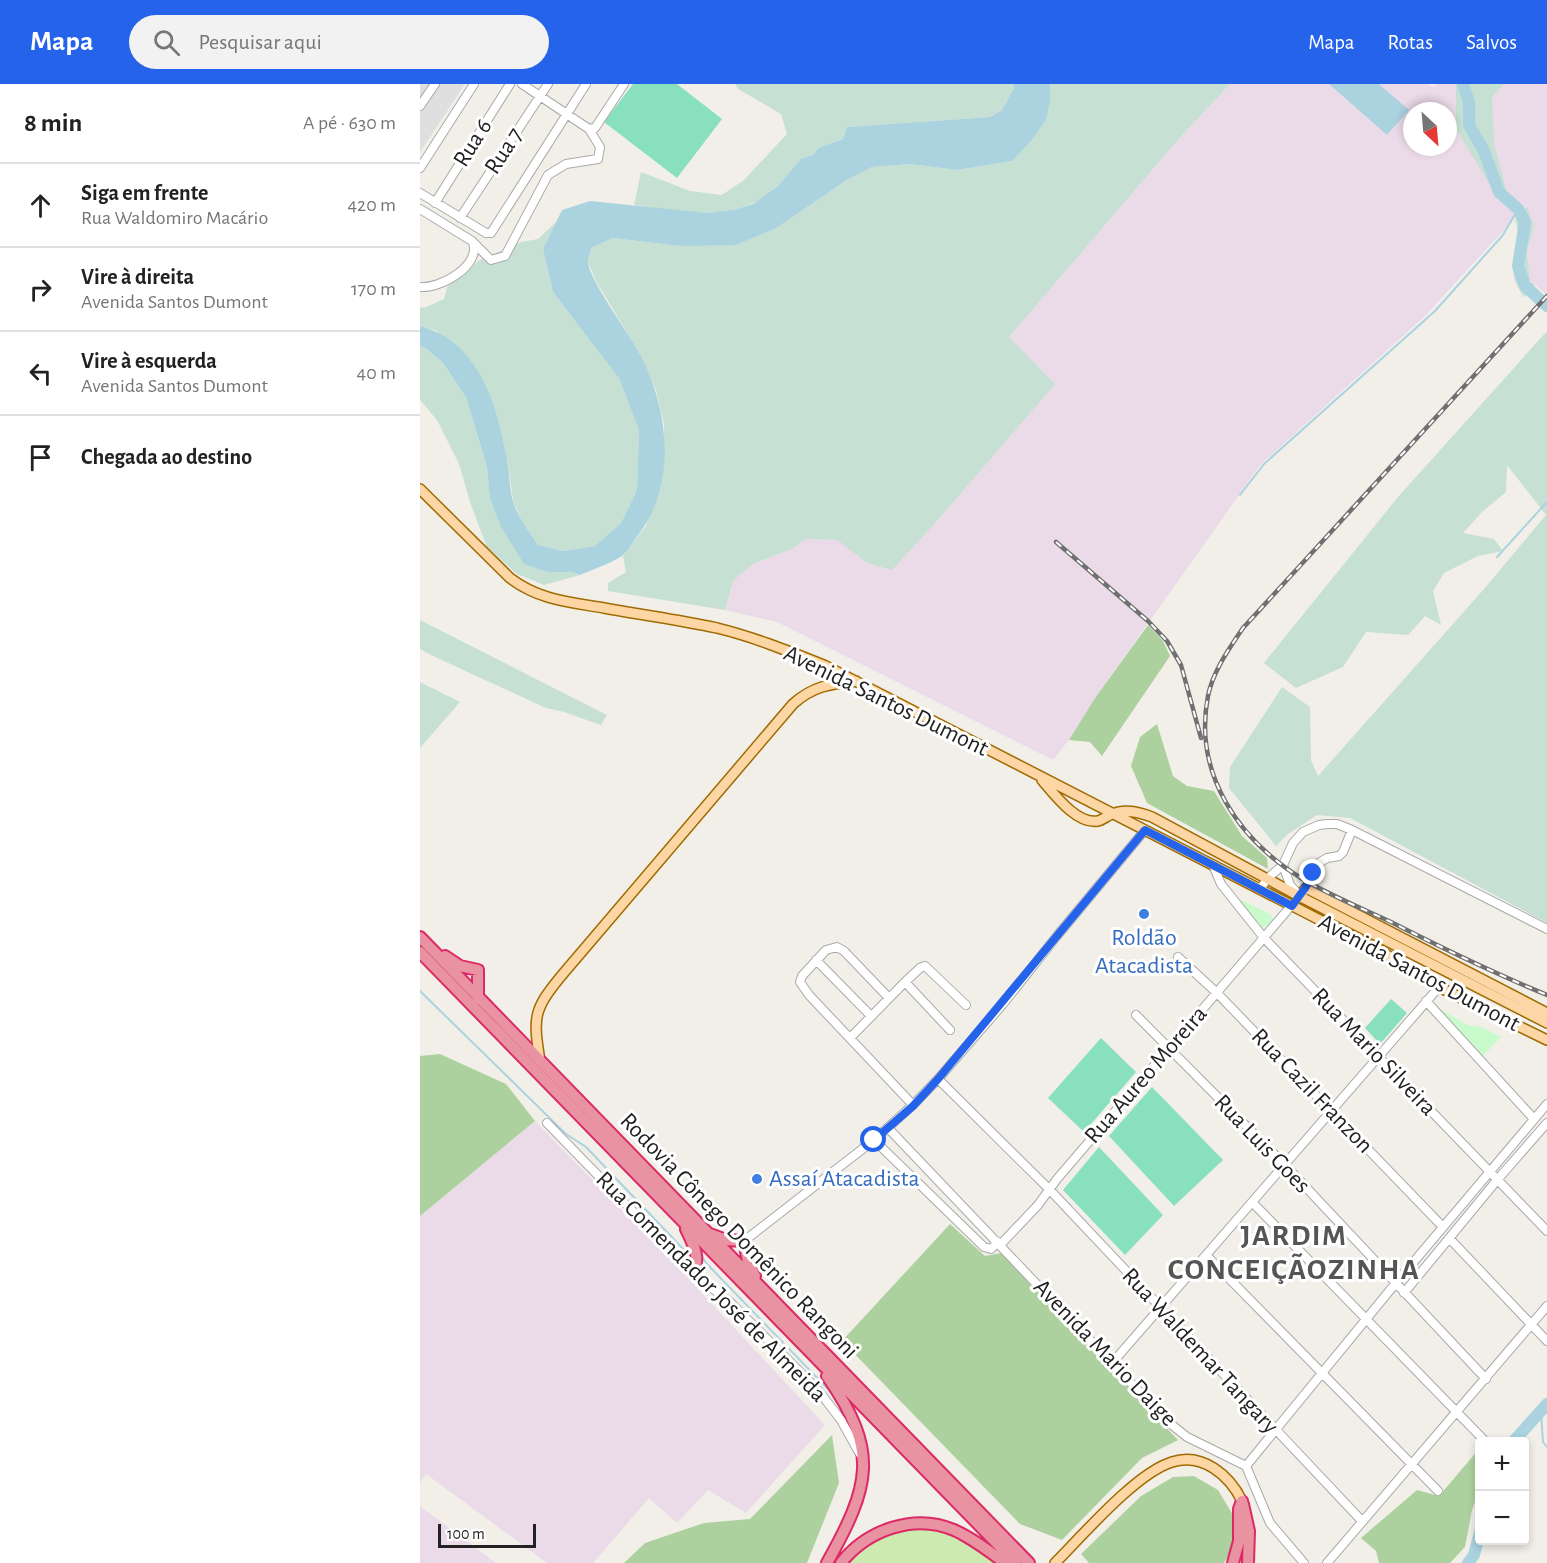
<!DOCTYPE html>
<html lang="pt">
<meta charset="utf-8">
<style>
body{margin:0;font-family:"Alegreya Sans",sans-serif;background:#f2f2f2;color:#222}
.controls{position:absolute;right:18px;bottom:18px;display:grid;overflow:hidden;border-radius:6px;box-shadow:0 3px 9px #0003}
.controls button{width:54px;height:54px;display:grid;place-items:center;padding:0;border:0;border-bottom:2px solid #e0e0e0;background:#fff;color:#222;font:30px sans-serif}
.compass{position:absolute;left:983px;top:18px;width:54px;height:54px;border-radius:50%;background:#fff;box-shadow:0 3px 9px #0003;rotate:154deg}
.scale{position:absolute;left:18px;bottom:15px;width:98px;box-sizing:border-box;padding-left:6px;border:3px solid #222;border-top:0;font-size:16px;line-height:21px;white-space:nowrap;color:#222;-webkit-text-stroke:4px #fff;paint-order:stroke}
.stop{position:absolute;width:18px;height:18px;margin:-14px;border:4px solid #2563eb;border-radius:50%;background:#fff}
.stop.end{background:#2563eb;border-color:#fff;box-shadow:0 2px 6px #0008}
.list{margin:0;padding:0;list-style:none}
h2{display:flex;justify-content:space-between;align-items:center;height:78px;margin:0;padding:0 24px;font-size:26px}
h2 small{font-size:20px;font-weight:400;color:#767676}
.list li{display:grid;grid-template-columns:39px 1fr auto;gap:18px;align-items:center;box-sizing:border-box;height:84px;padding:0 24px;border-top:2px solid #e0e0e0}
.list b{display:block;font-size:22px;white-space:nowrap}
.list p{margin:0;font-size:20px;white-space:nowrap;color:#767676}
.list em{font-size:20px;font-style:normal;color:#767676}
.icon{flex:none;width:33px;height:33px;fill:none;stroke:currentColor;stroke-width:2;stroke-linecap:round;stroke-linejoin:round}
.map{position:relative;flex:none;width:1127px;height:1479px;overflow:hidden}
header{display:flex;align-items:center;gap:36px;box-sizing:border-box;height:84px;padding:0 30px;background:#2563eb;color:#fff}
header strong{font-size:28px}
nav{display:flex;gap:33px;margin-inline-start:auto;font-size:21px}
.search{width:420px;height:54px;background:#f2f2f2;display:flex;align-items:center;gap:15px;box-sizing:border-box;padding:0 21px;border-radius:33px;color:#767676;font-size:22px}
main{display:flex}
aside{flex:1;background:#fff}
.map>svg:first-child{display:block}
.residential{fill:#e0dfdf}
.industrial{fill:#ebdbe8;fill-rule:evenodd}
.grass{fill:#cdebb0}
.forest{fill:#add19e}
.wetland{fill:#c6e0d4}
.park{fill:#c8facc}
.pitch{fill:#88e0be}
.water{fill:#aad3df}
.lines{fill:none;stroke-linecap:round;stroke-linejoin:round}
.stream{stroke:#aad3df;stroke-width:2}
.river{stroke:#aad3df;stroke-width:12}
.minor-casing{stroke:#a9a9a9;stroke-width:10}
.major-casing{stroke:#a06b00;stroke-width:12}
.highway-casing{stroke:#dc2a67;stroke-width:14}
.minor{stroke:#fff;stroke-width:8}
.major{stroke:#fcd6a4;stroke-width:9}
.highway{stroke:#e892a2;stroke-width:10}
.rail-casing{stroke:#707070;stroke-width:4.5}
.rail{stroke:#fff;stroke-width:2;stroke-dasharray:7;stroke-linecap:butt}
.route{stroke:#2563eb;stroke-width:8}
.shop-dot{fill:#3f7fe0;stroke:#fff;stroke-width:2}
.labels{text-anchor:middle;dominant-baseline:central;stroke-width:6;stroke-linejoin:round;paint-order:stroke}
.street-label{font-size:24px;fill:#222;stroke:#fff}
.shop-label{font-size:24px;fill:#366cbe;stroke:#fff}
.district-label{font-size:30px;font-weight:bold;letter-spacing:1.5px;fill:#555;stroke:#fff}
</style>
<header>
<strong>Mapa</strong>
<div class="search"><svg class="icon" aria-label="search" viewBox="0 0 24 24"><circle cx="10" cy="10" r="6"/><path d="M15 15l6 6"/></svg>Pesquisar aqui</div>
<nav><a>Mapa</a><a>Rotas</a><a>Salvos</a></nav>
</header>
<main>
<aside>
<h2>8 min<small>A pé · 630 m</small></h2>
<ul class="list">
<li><svg class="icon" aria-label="ahead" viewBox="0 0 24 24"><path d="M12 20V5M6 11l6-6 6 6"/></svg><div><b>Siga em frente</b><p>Rua Waldomiro Macário</p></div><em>420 m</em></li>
<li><svg class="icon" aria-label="right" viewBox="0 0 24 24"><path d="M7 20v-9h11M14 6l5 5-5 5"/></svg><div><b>Vire à direita</b><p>Avenida Santos Dumont</p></div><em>170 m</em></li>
<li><svg class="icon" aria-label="left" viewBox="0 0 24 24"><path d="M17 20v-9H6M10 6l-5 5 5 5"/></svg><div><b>Vire à esquerda</b><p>Avenida Santos Dumont</p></div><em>40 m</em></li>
<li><svg class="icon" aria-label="arrive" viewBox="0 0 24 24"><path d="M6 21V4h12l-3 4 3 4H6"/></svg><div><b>Chegada ao destino</b></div></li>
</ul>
</aside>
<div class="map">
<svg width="1127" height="1479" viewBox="0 0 1127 1479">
<rect width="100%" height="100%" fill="#f2efe9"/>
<path class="residential" d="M0 0H45L0 68Z"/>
<path class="industrial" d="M810 0H1008L1014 3 1017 0H1127V211L1110 197 1107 168 1114 142 1106 122 1004 233 841 380 675 614 649 656 633 676 357 538 305 526 313 497 333 480 372 465 386 455 417 456 447 479 472 485 518 436 634 299 588 253 756 58ZM992 27H1028V63H992Z
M115 1037 263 1189 405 1341 326 1429 288 1406 257 1439 229 1414 173 1479H127L6 1390 0 1399V1132Z
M0 1422 76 1479H0Z"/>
<path class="grass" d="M490 1444C527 1443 546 1459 575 1479H430C445 1459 467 1450 490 1444Z"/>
<path class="forest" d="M728 541 743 557 750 572 682 672 670 658 649 656 675 614Z
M737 640 753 692 767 702 794 707 822 752 847 774 848 785 727 719 711 682 720 653Z
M20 970 86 1000 115 1037 0 1132V972Z
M530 1140 565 1172 581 1169 758 1356 722 1374 642 1456 600 1440 422 1257Z
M412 1351 419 1399 387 1479H204L225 1459 284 1439 330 1435Z
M1059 1365V1407L1052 1426 1045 1463 1030 1479H959L956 1467 941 1454 997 1406 1019 1412Z
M774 1392 798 1406 813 1431 812 1466 804 1479H669L661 1470 721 1412 753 1393Z"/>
<path class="wetland" d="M315 0H593L594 4 582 26 570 33 427 43 423 55 398 64 393 71C375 77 371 92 356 103 349 109 341 116 333 119 298 137 251 126 214 121L221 88 270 107 302 111 324 96 367 50 361 30 318 5Z
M630 0H810L756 58 589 253 635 300 518 436 472 486 447 479 417 456 386 455 372 465 333 480 313 497 305 526 188 507V499L206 488 203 472 226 442 244 380V340L236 306 218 267 176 197 168 178 171 164 193 154 260 162 425 97 452 83 490 80 537 86 592 77 630 17Z
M1036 0H1084L1072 13 1074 60 1087 109 1079 116 1036 45Z
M1107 122 1114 142 1107 168 1110 197 1115 201 1104 213C1079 179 1106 166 1095 136Z
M137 137 123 165 133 208 199 293 219 346 217 406 201 439 175 462 143 467 118 461 101 435 93 416 88 379 17 247 0 242V223L4 224 24 215 27 203 58 177 101 158 118 155Z
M1127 247V839L930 734 897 731 868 750 856 762 809 704 810 683 862 603 890 623 891 676 898 692 1064 505 1126 431 1087 381 1086 408 1062 428 1043 449 1074 455 1083 467 1058 472 1024 489 1013 507 1021 541 1005 532 988 551 946 548 923 583 876 604 844 579 978 413Z
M0 262 7 265 23 279 46 313 67 383 70 415 80 441 128 488H152L160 491 124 501 97 490 67 463 51 421 39 380 17 336 0 316Z
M0 536 187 631 181 641 144 628 126 624 11 571 0 565Z
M0 598 40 618 0 664Z"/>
<path class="park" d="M820 815 850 830 854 836 850 841 840 844 817 816Z
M1015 922 1047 941 1062 943 1081 953 1062 973 1014 924Z"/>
<path class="pitch" d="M213 0H257L302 35 257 94 184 38Z
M971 915 987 929 960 960 945 944Z
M681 954 716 988 664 1048 628 1014Z
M732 1003 803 1076 754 1122 689 1052Z
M679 1063 743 1131 705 1171 643 1106Z"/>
<path class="water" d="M593 0H630V17L626 36 610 58 592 77 537 86 490 80 452 83 425 97 356 144 316 161 260 162 193 154 171 164C171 168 168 174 168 178 169 195 207 247 217 265 249 322 259 400 216 454 212 460 207 468 202 472 190 480 173 485 160 491L152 488H128L104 480 80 441 70 415 67 383 46 313 23 279 7 265 0 262V242C60 258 77 322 87 376 90 389 89 404 93 417 98 433 109 447 118 461L143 467 175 462 201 439 217 406 219 346 199 294 133 208 123 165 142 126 170 117 287 129 314 126 333 120 358 102 381 75 393 71 398 64 423 55 427 43 570 33 582 26 594 4Z
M909 0H959L989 26 967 51Z"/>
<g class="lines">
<path class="stream" d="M820 411 844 380 1015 227 1083 151 1098 125
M1077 473 1127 418
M0 907 146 1050 166 1063 265 1167 272 1169
M281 1171 286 1179 407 1304
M1121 1328 1123 1358 1127 1363"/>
<path class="river" d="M1043 0 1049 18V41L1064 67 1079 108 1098 125 1105 138 1098 182 1105 202 1127 222
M1093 1358 1127 1320
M1048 1479 1054 1471 1060 1448"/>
<g class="minor-casing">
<path id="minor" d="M0 22 15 0
M169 45 175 44 204 0
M0 84 54 0
M0 109 66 149H71L166 0
M15 119 90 0
M0 125 52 157 71 176 85 172 128 91 146 80 178 75 180 63 169 45 102 0
M40 134 128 0
M0 203C21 205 61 181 53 159
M793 781 801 800 844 854 1127 1147
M863 781 870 801 879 811
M886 804 899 779 907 774 919 772 923 768 932 746
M840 805 848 794 863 781 873 759 883 748 899 741 907 740H917L932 746 1127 845
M758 873 797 909 1023 1143
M396 876 451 932
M485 898 500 884 505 882 546 921
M469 914 424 867 417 863 406 866 382 892 380 898 389 911 493 1021
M1006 917 1114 1035
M716 931 865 1081 1066 1295
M430 954 485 898 530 946
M518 995 629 1105 942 1437
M127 1039 273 1189 310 1218 398 1306 421 1336 440 1370
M468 1044 747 1337 767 1353 826 1382 850 1439 884 1479
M454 1056 564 1163 571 1165 578 1158
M832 1118 1063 1355
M1029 1154 1127 1257
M324 1157 454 1056 493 1021 518 995 583 920 636 853 725 746
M581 1160 618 1121 637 1095 871 822
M786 1171 1018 1407
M984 1209 1078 1095 1127 1039
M693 1278 1019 903
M826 1382 975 1200 1127 1020
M907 1479 1127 1222"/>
</g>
<g class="major-casing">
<path id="major" d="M0 405 90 494C119 516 149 518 184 524 222 531 260 536 297 544 334 553 371 568 406 582L964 869 1019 903 1127 956
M622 696C634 710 657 741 678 737 682 736 686 733 690 731 704 724 719 728 732 733L879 812 1127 939
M877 815 886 804 1127 929
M120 977C113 933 113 926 142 891L373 620C393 602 410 600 436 597
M635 1479C663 1451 716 1389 752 1378 783 1368 810 1392 822 1417"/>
</g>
<g class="highway-casing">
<path id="highway" d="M0 853 609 1479
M0 868 596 1479
M25 872 40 882 58 886V915
M266 1145C273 1160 281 1173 273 1189
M290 1150 306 1156 324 1157 328 1178 335 1192
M407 1292C460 1368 450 1402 407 1479
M823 1420 829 1447 828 1479
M421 1479C447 1446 494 1429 534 1446 552 1454 569 1467 585 1479
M813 1479 819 1457V1425L822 1417"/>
</g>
<use href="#minor" class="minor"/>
<use href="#major" class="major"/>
<use href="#highway" class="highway"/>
<g class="rail-casing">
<path id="rail" d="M1127 212 823 544C809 565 793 587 788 612 773 689 818 755 881 794 909 811 941 824 971 838 1022 864 1074 889 1127 911
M636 458 728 537 747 557 761 581 781 654"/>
</g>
<use href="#rail" class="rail"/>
</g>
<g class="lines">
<path class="route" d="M454 1056 493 1022 518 995 725 746 872 822 885 804 893 789"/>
</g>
<g class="shop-dot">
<circle cx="724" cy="830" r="6"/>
<circle cx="337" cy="1095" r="6"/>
</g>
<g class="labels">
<g class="street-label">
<text transform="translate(53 59) rotate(-58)">Rua 6</text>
<text transform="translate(84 67) rotate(-57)">Rua 7</text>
<text transform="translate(466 617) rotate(26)">Avenida Santos Dumont</text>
<text transform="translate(999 889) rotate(28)">Avenida Santos Dumont</text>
<text transform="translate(954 968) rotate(46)">Rua Mario Silveira</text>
<text transform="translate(726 991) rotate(-49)">Rua Aureo Moreira</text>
<text transform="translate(892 1007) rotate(46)">Rua Cazil Franzon</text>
<text transform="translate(842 1060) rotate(46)">Rua Luis Goes</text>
<text transform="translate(319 1152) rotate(46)">Rodovia Cônego Domênico Rangoni</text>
<text transform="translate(291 1203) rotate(45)">Rua Comendador José de Almeida</text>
<text transform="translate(780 1267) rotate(47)">Rua Waldemar Tangary</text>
<text transform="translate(685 1269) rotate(46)">Avenida Mario Daige</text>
</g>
<g class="shop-label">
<text x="724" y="854">Roldão<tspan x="724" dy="28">Atacadista</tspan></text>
<text x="349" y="1095" text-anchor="start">Assaí Atacadista</text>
</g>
<g class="district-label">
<text x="874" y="1152">JARDIM<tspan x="874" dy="34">CONCEIÇÃOZINHA</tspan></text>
</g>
</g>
</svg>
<div class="controls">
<button>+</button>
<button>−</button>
</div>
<svg class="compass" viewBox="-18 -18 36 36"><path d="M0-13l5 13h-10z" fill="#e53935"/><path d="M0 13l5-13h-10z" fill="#767676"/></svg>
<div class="scale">100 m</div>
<div class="stop" style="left:454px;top:1056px"></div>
<div class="stop end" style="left:893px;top:789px"></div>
</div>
</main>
